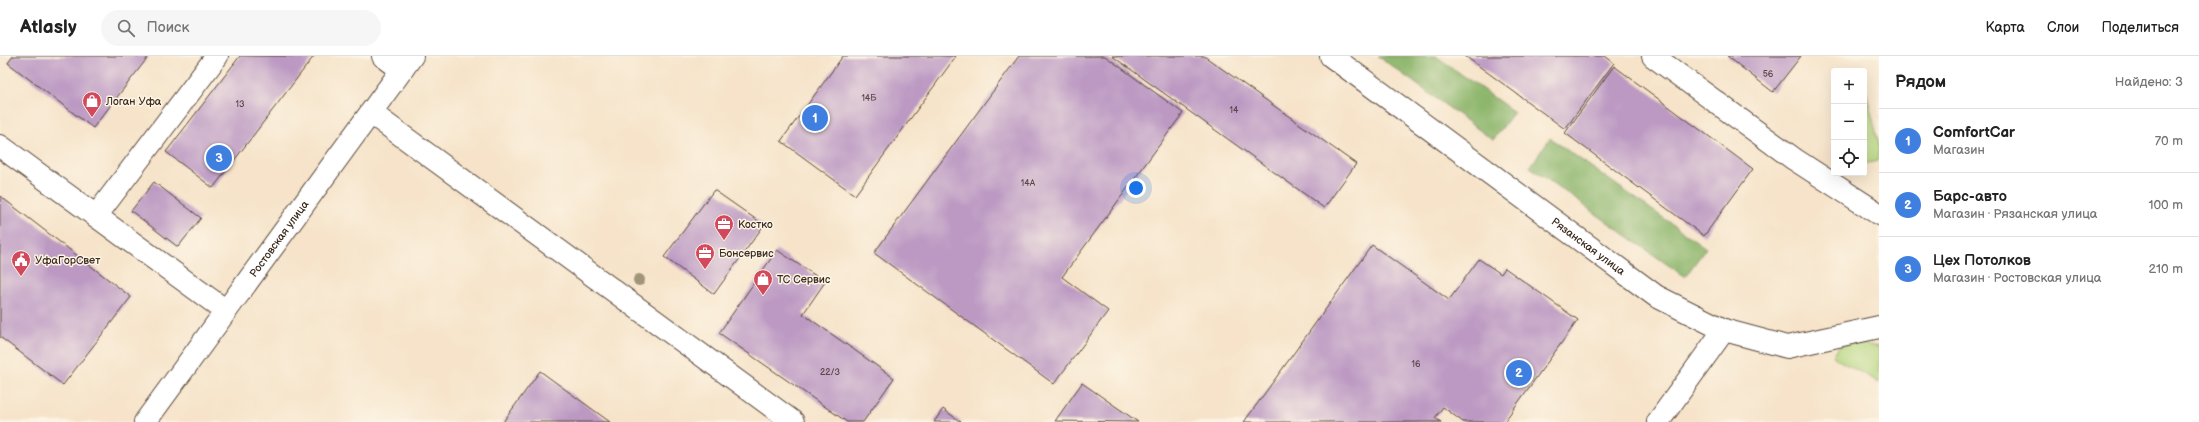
<!DOCTYPE html>
<html lang="ru">
<meta charset="utf-8">
<style>
body{margin:0;font-family:"Balsamiq Sans",sans-serif;background:#f6f6f6;color:#222}
.controls{position:absolute;right:12px;top:12px;display:grid;overflow:hidden;border-radius:4px;box-shadow:0 4px 16px #0002}
.controls button{width:36px;height:36px;display:grid;place-items:center;padding:0;border:0;border-bottom:1px solid #e0e0e0;background:#fff;color:#222;font:20px sans-serif}
.you{position:absolute;left:1136px;top:132px;width:14px;height:14px;margin:-10px;border:3px solid #fff;border-radius:50%;background:#1a73e8;box-shadow:0 0 0 6px #1a73e833}
.badge{display:grid;place-items:center;width:26px;height:26px;border-radius:50%;background:#0b8043;color:#fff;font-size:13px;font-weight:700}
.pin{position:absolute;translate:-50% -50%;border:2px solid #fff;box-shadow:0 1px 4px #0006}
.list{margin:0;padding:0;list-style:none}
h2{display:flex;justify-content:space-between;align-items:center;height:52px;margin:0;padding:0 16px;font-size:17px}
h2 small{font-size:13px;font-weight:400;color:#767676}
.list li{display:grid;grid-template-columns:26px 1fr auto;gap:12px;align-items:center;box-sizing:border-box;height:64px;padding:0 16px;border-top:1px solid #e0e0e0}
.list b{display:block;font-size:15px;white-space:nowrap}
.list p{margin:0;font-size:13px;white-space:nowrap;color:#767676}
.list em{font-size:13px;font-style:normal;color:#767676}
.icon{flex:none;width:22px;height:22px;fill:none;stroke:currentColor;stroke-width:2;stroke-linecap:round;stroke-linejoin:round}
.map{position:relative;flex:none;width:1879px;height:366px;overflow:hidden}
header{display:flex;align-items:center;gap:24px;box-sizing:border-box;height:56px;padding:0 20px;background:#fff;border-bottom:1px solid #e0e0e0}
header strong{font-size:19px}
nav{display:flex;gap:22px;margin-inline-start:auto;font-size:14px}
.search{width:280px;height:36px;background:#f6f6f6;display:flex;align-items:center;gap:10px;box-sizing:border-box;padding:0 14px;border-radius:22px;color:#767676;font-size:15px}
main{display:flex}
aside{flex:1;background:#fff}
.map>svg:first-child{display:block}
.green{fill:#b2d57d;stroke:#76804e}
.forest{fill:#8db66c;stroke:#647045}
.building{fill:#bc99c3}
.lines{fill:none;stroke-linecap:round;stroke-linejoin:round}
.minor-casing{stroke:#574638;stroke-width:24}
.minor{stroke:#fff;stroke-width:22}
.tree{fill:#a09578}
.labels{text-anchor:middle;dominant-baseline:central;stroke-width:3;stroke-linejoin:round;paint-order:stroke}
.number-label{font-size:9px;fill:#5b4647}
.poi-label{font-size:11px;fill:#3b2a1e;stroke:#fcf5e5;text-anchor:start}
.street-label{font-size:11px;fill:#3b2a1e;stroke:#fcf5e5}
</style>
<header>
<strong>Atlasly</strong>
<div class="search"><svg class="icon" aria-label="search" viewBox="0 0 24 24"><circle cx="10" cy="10" r="6"/><path d="M15 15l6 6"/></svg>Поиск</div>
<nav><a>Карта</a><a>Слои</a><a>Поделиться</a></nav>
</header>
<main>
<div class="map">
<svg width="1879" height="366" viewBox="0 0 1879 366">
<rect width="100%" height="100%" fill="#fcf5e5"/>
<filter id="ink" filterUnits="userSpaceOnUse"><feTurbulence type="fractalNoise" baseFrequency=".025" numOctaves="2"/><feDisplacementMap in="SourceGraphic" scale="8" xChannelSelector="R" yChannelSelector="G"/><feConvolveMatrix kernelMatrix="1 2 1 2 8 2 1 2 1" color-interpolation-filters="sRGB"/></filter>
<filter id="wash" filterUnits="userSpaceOnUse"><feTurbulence type="fractalNoise" baseFrequency=".012" numOctaves="4" result="noise"/><feDisplacementMap in="SourceGraphic" scale="16" xChannelSelector="R" yChannelSelector="G"/><feGaussianBlur stdDeviation="0.9" result="paint"/><feColorMatrix in="noise" values="0 0 0 0 0 0 0 0 0 0 0 0 0 0 0 0 0 1.4 0 .05"/><feComposite in="paint" operator="in"/></filter>
<g filter="url(#wash)">
<rect width="100%" height="100%" fill="#f6e3c9"/>
<path class="green" d="M1864 26 1879 89 1877 105 1864 108Z
M1856 286 1879 291V327C1864 316 1847 311 1833 300L1839 290Z"/>
<path class="forest" d="M1378 0H1436L1514 56 1493 84Z
M1550 82 1706 192 1685 221 1530 111Z"/>
<g id="blocks">
<path class="building" d="M13 0H149L93 72 8 7Z
M240 0H314L213 132 166 96Z
M843 0H956L855 139 781 85Z
M1019 0H1105L1183 57 1062 221 1108 255 1054 328 874 197Z
M1112 0H1204L1356 108 1324 152Z
M1465 0H1605L1614 7 1565 73Z
M1727 0H1801L1773 36Z
M1614 10 1753 113 1704 180 1565 77Z
M154 126 201 162 178 191 131 155Z
M714 134 764 169 714 238 664 201Z
M0 140 131 241 63 329 0 281Z
M1372 189 1449 244 1479 203 1501 218 1505 212 1578 264 1504 366H1463L1443 351 1435 362 1441 366H1244Z
M777 194 825 226 803 258 894 322 863 366H847L719 277Z
M540 315 610 366H503Z
M1082 327 1138 366 1055 365Z
M943 353 961 366H934Z"/>
</g>
</g>
<g filter="url(#ink)">
<use href="#blocks" fill-opacity="0" stroke="#574638" stroke-width="1"/>
<g class="lines">
<g class="minor-casing">
<g id="minor">
<path d="M383 0 402 14"/>
<path id="s1" d="M1331 0 1656 240 1724 274 1787 291 1879 271"/>
<path d="M1653 0 1794 103 1879 158"/>
<path d="M371 57 793 366"/>
<path d="M0 90 226 255"/>
<path d="M96 160 217 0"/>
<path id="s2" d="M145 366 412 0"/>
<path d="M1658 366 1724 274"/>
</g>
</g>
<use href="#minor" class="minor"/>
</g>
<circle class="tree" cx="639" cy="224" r="6"/>
</g>
<defs>
<g id="shop-pin" transform="scale(1)"><path d="M0 17L-7.5 6A9.5 9.5 0 1 1 7.5 6Z" fill="#d1495b" stroke="#fcf5e5"/><path d="M-5-2.5h2.3a2.7 3.5 0 0 1 5.4 0H5L5.5 6h-11ZM-1.5-2.5h3a1.5 2.3 0 0 0-3 0Z" fill="#fff"/></g>
<g id="office-pin" transform="scale(1)"><path d="M0 17L-7.5 6A9.5 9.5 0 1 1 7.5 6Z" fill="#d1495b" stroke="#fcf5e5"/><path d="M-6-3h4V-5.5h4V-3h4V5H-6ZM-1-4.5V-3h2v-1.5ZM-6 0V1H6V0Z" fill="#fff"/></g>
<g id="civic-pin" transform="scale(1)"><path d="M0 17L-7.5 6A9.5 9.5 0 1 1 7.5 6Z" fill="#d1495b" stroke="#fcf5e5"/><path d="M-.6-6.5H3V-4.5H.6V-3L4-1V1h2V6H-6V1h2V-1L-.6-3ZM-1.2 2.5V6h2.4V2.5Z" fill="#fff"/></g>
</defs>
<g fill-rule="evenodd">
<use href="#shop-pin" x="92" y="45"/>
<use href="#office-pin" x="724" y="168"/>
<use href="#office-pin" x="705" y="197"/>
<use href="#civic-pin" x="21" y="204"/>
<use href="#shop-pin" x="763" y="223"/>
</g>
<g class="labels">
<g class="number-label">
<text x="1768" y="18">56</text>
<text x="869" y="42">14Б</text>
<text x="240" y="48">13</text>
<text x="1234" y="54">14</text>
<text x="1028" y="127">14А</text>
<text x="1416" y="308">16</text>
<text x="830" y="316">22/3</text>
</g>
<g class="poi-label">
<text x="106" y="45">Логан Уфа</text>
<text x="738" y="168">Костко</text>
<text x="719" y="197">Бонсервис</text>
<text x="35" y="204">УфаГорСвет</text>
<text x="777" y="223">ТС Сервис</text>
</g>
<g class="street-label">
<text stroke="none"><textPath href="#s2" startOffset="227">Ростовская улица</textPath></text>
<text stroke="none"><textPath href="#s1" startOffset="320">Рязанская улица</textPath></text>
</g>
</g>
</svg>
<div class="controls">
<button>+</button>
<button>−</button>
<button><svg class="icon" aria-label="locate" viewBox="0 0 24 24"><circle cx="12" cy="12" r="6"/><path d="M12 2v4M12 18v4M2 12h4M18 12h4"/></svg></button>
</div>
<div class="you"></div>
<div class="pin badge" style="left:815px;top:62px;background:#3f7fe0">1</div>
<div class="pin badge" style="left:1519px;top:317px;background:#3f7fe0">2</div>
<div class="pin badge" style="left:219px;top:102px;background:#3f7fe0">3</div>
</div>
<aside>
<h2>Рядом<small>Найдено: 3</small></h2>
<ul class="list">
<li><span class="badge" style="background:#3f7fe0">1</span><div><b>ComfortCar</b><p>Магазин</p></div><em>70 m</em></li>
<li><span class="badge" style="background:#3f7fe0">2</span><div><b>Барс-авто</b><p>Магазин · Рязанская улица</p></div><em>100 m</em></li>
<li><span class="badge" style="background:#3f7fe0">3</span><div><b>Цех Потолков</b><p>Магазин · Ростовская улица</p></div><em>210 m</em></li>
</ul>
</aside>
</main>
